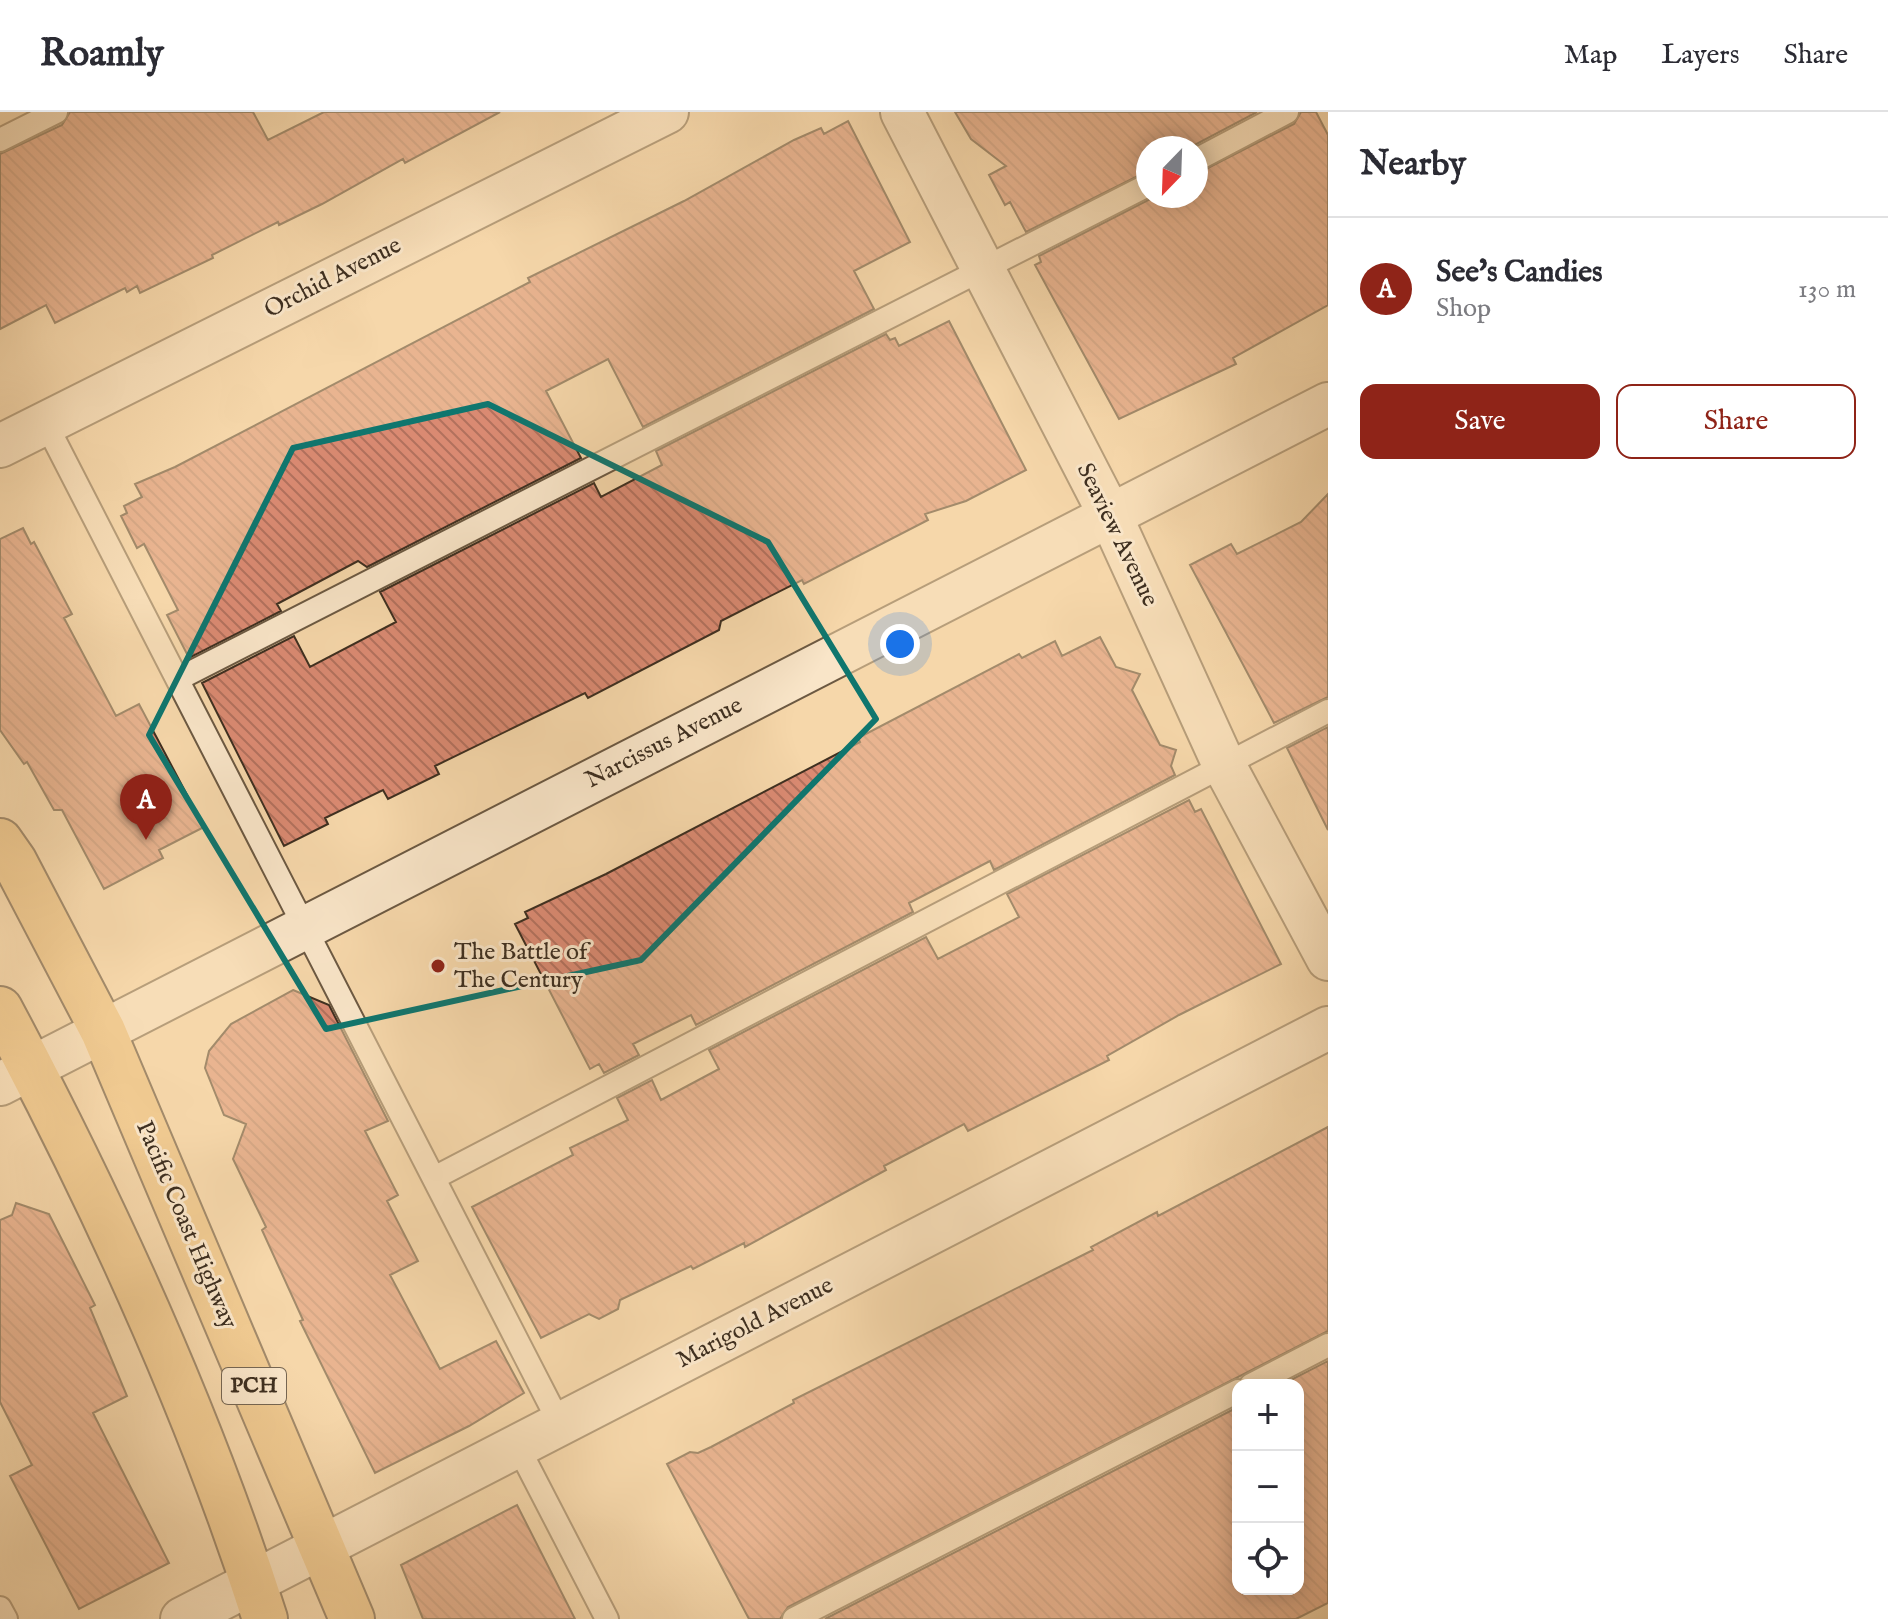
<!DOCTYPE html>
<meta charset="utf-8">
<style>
body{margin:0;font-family:"IM FELL English",serif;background:#f2f2f3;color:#2b2b33}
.controls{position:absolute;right:24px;bottom:24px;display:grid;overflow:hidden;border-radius:16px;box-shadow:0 4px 20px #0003}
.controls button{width:72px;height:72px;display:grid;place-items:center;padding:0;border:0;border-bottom:2px solid #e1e1e2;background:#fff;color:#2b2b33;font:40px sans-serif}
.compass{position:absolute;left:1136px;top:24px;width:72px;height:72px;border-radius:50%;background:#fff;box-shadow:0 4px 20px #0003;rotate:203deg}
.you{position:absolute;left:900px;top:532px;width:28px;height:28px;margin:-20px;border:6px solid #fff;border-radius:50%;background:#1a73e8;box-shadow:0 0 0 12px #1a73e833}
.badge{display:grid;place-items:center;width:52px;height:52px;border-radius:50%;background:#8f2418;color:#fff;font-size:26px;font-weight:700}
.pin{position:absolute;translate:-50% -66px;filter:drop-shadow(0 2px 4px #0008)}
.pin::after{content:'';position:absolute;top:42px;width:28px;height:24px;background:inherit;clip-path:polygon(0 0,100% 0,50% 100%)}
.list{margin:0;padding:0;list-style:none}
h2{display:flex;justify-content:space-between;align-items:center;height:104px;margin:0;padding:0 32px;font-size:34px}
h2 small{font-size:26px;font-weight:400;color:#7c7c81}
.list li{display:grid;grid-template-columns:52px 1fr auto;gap:24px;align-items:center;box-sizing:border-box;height:144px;padding:0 32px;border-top:2px solid #e1e1e2}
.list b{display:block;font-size:30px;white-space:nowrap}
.list p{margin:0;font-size:26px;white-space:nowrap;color:#7c7c81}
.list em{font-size:26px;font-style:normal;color:#7c7c81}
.actions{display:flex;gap:16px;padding:24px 32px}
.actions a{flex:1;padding:18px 0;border:2px solid #8f2418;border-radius:16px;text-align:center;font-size:28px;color:#8f2418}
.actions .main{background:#8f2418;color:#fff}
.icon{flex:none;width:44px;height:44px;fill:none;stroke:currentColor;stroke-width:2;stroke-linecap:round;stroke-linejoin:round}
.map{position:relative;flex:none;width:1328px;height:1507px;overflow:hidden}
header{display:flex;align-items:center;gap:48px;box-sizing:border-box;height:112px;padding:0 40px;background:#fff;border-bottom:2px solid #e1e1e2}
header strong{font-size:38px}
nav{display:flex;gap:44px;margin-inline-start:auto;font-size:28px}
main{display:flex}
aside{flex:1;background:#fff}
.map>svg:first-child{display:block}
.building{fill:url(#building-back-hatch);stroke:#3e2f20;stroke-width:2}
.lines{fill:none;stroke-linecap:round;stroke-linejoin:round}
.lane-casing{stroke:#6c5942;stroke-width:26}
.street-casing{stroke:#6c5942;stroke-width:46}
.highway-casing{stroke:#3e2f20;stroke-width:48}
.lane{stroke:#f9e5c8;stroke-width:22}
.street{stroke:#f9e5c8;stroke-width:42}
.highway{stroke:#ebbc75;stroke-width:44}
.marked{fill:none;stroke:#0f766e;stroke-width:6;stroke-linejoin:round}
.poi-dot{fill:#8f2418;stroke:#f9e5c8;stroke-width:3}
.labels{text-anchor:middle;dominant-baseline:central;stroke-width:6;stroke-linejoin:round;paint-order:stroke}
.shield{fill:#f9e5c8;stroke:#766652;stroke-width:2}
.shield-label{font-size:22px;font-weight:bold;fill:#3e2f20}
.street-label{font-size:24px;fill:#3e2f20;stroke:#f9e5c8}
.poi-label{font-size:24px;fill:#3e2f20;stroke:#f9e5c8;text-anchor:start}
</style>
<header>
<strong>Roamly</strong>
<nav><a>Map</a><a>Layers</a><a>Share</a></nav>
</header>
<main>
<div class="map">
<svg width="1328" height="1507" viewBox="0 0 1328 1507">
<defs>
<pattern id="building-back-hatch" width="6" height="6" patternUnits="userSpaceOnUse" patternTransform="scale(2)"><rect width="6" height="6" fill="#da8a72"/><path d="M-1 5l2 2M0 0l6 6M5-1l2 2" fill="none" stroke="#b2715d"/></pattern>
</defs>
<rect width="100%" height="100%" fill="#f6d7aa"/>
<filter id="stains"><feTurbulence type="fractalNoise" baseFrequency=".0025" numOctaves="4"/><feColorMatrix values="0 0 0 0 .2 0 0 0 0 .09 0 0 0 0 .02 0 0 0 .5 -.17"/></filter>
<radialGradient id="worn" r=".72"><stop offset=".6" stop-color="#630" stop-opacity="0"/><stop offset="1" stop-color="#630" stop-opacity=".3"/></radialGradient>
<path class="building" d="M70 0H253L268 28 324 0H500L405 51 403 47 322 92 279 113 278 110 212 143 213 146 140 181 137 174 127 180 125 176 55 211 46 193 0 217V42L62 13Z
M955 0H1257L1189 36H1148V59L1026 120 1010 90 1005 93 989 63 1006 54 971 27Z
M1301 0H1316L1328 23V193L1233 246 1236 252 1119 307 1035 153 1041 150 1039 144 1156 84H1196V62L1294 12Z
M848 9 910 130 854 159 874 197 643 315 608 247 546 279 581 346 367 455 358 449 277 492 281 499 189 546 167 503 178 498 144 432 137 436 121 404 127 401 124 394 142 385 135 372 175 355 530 170 528 166 684 89 794 28 821 16 824 22Z
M949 209 1026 358 966 389 925 402 928 408 804 472 802 468 721 509 719 518 588 586 585 581 435 654 439 662 388 687 383 678 325 706 328 712 284 734 202 571 294 524 310 555 396 510 380 480 594 371 601 385 662 353 656 339 886 222 890 228 895 226 899 234Z
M1328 382V585L1274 611 1190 453 1231 432 1237 442 1301 410Z
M23 416 31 432 34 430 72 502 64 506 116 604 139 592 204 715 159 738 163 746 104 777 62 698H54L27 650 24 652 0 618V427Z
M1100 525 1116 555 1140 562 1132 578 1160 633 1176 638 1171 654 1175 663 994 758 990 749 909 791 913 800 696 913 691 903 633 932 639 943 604 961 599 952 590 957 515 812 528 806 525 800 606 762 860 630 858 626 1019 542 1022 546 1055 529 1062 544Z
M1328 615V718L1287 636Z
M1189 688 1195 700 1201 697 1281 852 1179 903 1107 944 1109 948 968 1019 964 1012 884 1054 886 1058 745 1135 744 1131 693 1157 691 1154 620 1188 618 1197 599 1207 589 1202 541 1226 472 1095 573 1043 570 1036 628 1008 617 986 652 968 661 988 719 957 709 938 926 825 938 847 1019 805 1007 782Z
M293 878 329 893 388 1009 365 1019 398 1083 387 1089 418 1149 390 1163 440 1257 496 1229 524 1281 469 1314 375 1361 300 1209 303 1208 262 1118 266 1115 233 1047 246 1012 224 1003 205 956 209 939 231 912Z
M1328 1015V1219L788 1495 780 1507H749L667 1352 690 1340 698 1341 711 1335 794 1291 793 1288 1093 1138 1091 1135 1157 1100 1158 1104Z
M16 1091 49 1102 95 1193 90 1196 127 1284 93 1301 169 1451 79 1497 10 1364 32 1353 0 1290V1108L12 1103Z
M1328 1249V1491L1296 1507H825L1238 1295V1477H1298V1273H1281Z
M517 1393 575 1507H423L401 1453Z"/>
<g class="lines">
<g class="lane-casing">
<path id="lane" d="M0 28 56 0
M1196 48 1287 0
M45 310 560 1312
M178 567 1148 73
M434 1066 1328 599
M1251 1273 1328 1233
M517 1333 607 1507
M0 1496 6 1507
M794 1507 1238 1279"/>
</g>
<g class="street-casing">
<path id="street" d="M902 0 1111 405 1224 653 1328 847
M0 334 667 0
M0 972 1328 292
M182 1507 1328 916"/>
</g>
<g class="highway-casing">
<path id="highway" d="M0 729 14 749 103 919 352 1507
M0 897C104 1092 198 1296 265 1507"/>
</g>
<use href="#lane" class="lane"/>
<use href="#street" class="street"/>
<use href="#highway" class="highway"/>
</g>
<path d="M0 0H1328V1507H0ZM488 292 768 430 876 607 641 848 326 917 149 623 293 336Z" fill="#f6d7aa" fill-opacity=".55" fill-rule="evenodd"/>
<path class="marked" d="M488 292 768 430 876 607 641 848 326 917 149 623 293 336Z"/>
<circle class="poi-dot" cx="438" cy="854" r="8"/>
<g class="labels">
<rect class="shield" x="222" y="1256" width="64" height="36" rx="6"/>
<g class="shield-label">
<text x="254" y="1274">PCH</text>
</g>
<g class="street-label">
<text transform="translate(333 166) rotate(-27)">Orchid Avenue</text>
<text transform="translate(1117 423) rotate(64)">Seaview Avenue</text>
<text transform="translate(664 631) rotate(-27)">Narcissus Avenue</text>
<text transform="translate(186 1113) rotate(67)">Pacific Coast Highway</text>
<text transform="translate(755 1211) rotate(-27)">Marigold Avenue</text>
</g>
<g class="poi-label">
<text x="454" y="840">The Battle of<tspan x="454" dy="28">The Century</tspan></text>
</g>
</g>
<rect width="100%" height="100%" filter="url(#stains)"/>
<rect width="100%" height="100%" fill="url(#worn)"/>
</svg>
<div class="controls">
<button>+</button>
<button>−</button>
<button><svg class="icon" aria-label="locate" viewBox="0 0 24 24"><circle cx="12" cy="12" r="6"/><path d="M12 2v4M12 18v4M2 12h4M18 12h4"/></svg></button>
</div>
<svg class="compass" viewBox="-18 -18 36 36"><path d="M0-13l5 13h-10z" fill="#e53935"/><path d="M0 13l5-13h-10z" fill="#7c7c81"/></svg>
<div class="you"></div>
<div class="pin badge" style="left:146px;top:728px">A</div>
</div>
<aside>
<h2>Nearby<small></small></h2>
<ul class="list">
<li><span class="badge">A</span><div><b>See's Candies</b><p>Shop</p></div><em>130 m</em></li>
</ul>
<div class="actions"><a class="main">Save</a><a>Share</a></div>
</aside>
</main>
